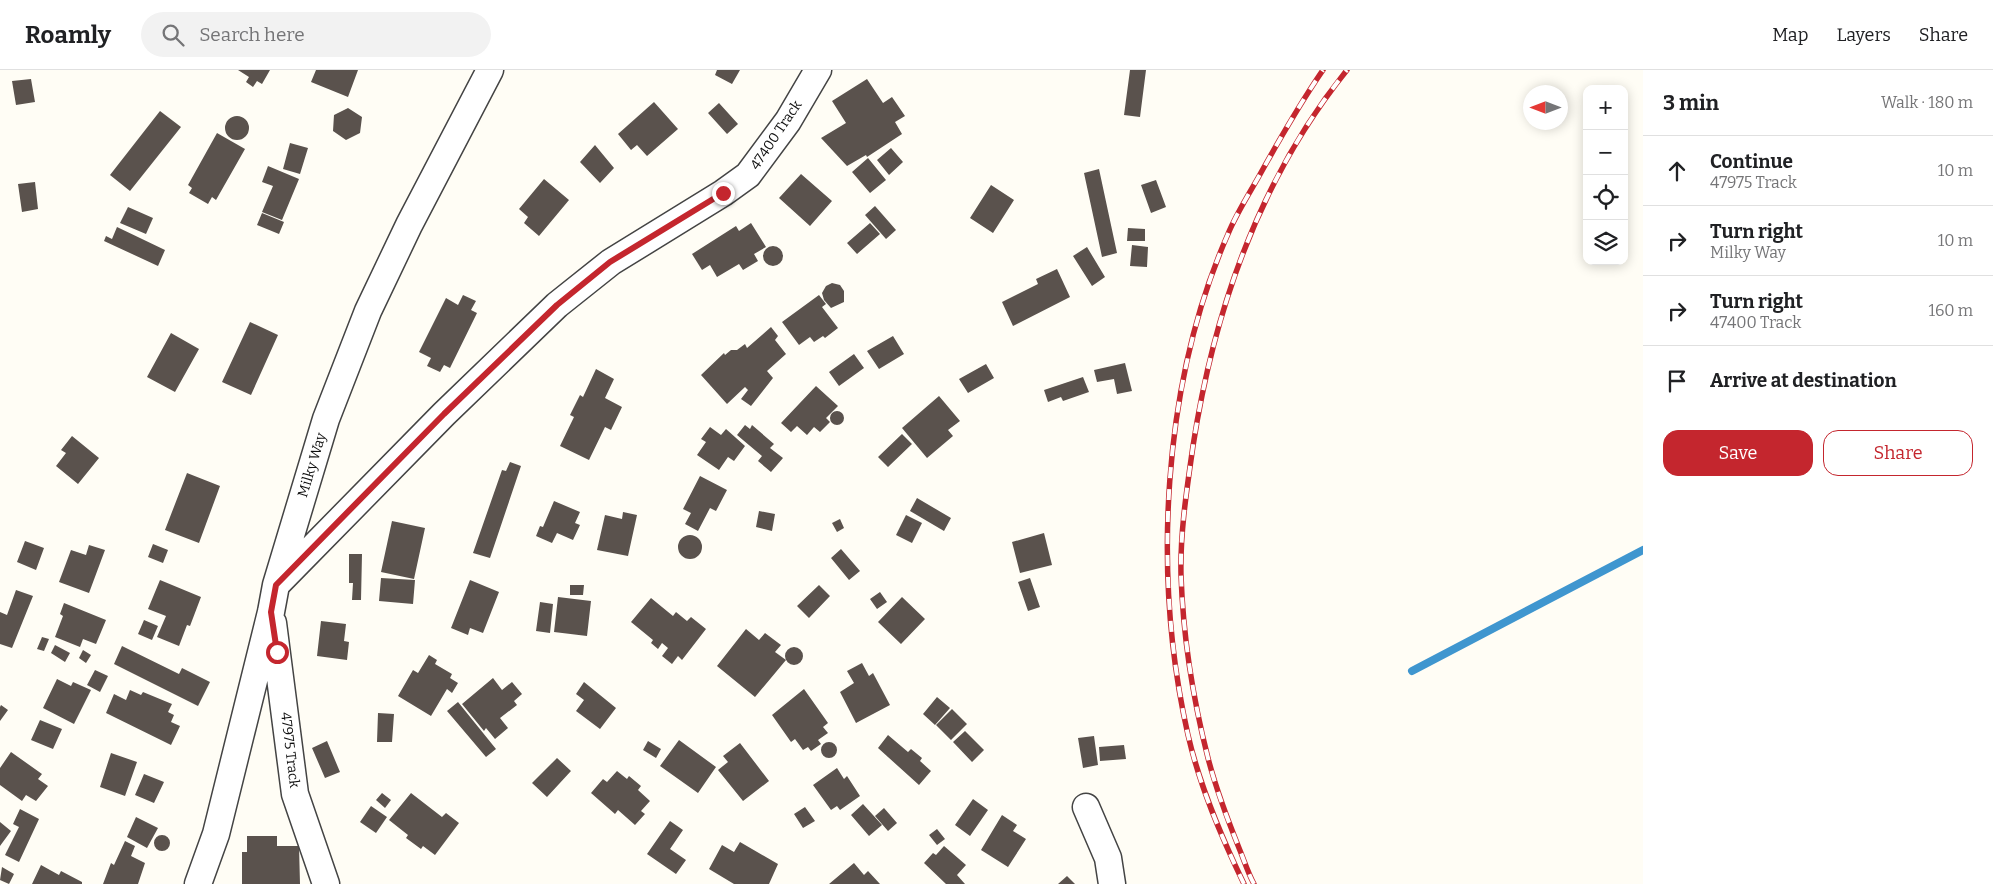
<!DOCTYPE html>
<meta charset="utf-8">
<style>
body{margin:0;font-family:Bitter,serif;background:#f2f2f2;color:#202124}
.controls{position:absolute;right:15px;top:15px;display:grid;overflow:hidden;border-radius:10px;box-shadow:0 2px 12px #0003}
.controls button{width:45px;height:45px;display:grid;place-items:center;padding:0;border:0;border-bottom:1px solid #e0e0e0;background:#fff;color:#202124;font:25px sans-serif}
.compass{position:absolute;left:1523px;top:15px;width:45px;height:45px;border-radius:50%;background:#fff;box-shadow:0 2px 12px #0003;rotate:270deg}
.stop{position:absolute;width:15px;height:15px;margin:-11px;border:4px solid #c4262e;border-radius:50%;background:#fff}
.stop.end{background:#c4262e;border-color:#fff;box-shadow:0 1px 5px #0008}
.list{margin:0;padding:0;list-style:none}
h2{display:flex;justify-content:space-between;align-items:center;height:65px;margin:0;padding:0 20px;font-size:21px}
h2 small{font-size:16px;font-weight:400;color:#757577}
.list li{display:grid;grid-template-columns:32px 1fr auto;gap:15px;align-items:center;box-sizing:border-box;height:70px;padding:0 20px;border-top:1px solid #e0e0e0}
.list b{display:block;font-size:19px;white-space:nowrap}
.list p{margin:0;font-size:16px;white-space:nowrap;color:#757577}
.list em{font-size:16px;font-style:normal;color:#757577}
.actions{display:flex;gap:10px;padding:15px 20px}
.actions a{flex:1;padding:11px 0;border:1px solid #c4262e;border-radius:15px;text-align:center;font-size:18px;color:#c4262e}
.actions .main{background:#c4262e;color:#fff}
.icon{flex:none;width:28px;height:28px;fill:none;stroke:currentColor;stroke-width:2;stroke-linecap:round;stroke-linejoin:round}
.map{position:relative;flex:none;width:1643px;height:814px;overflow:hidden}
header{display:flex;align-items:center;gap:30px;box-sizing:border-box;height:70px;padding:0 25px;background:#fff;border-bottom:1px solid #e0e0e0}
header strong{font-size:24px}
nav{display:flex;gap:28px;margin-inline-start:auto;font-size:18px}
.search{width:350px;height:45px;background:#f2f2f2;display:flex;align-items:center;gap:12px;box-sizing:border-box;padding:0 18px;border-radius:28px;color:#757577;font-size:19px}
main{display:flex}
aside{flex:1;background:#fff}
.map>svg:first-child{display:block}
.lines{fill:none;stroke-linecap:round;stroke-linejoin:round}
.stream{stroke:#3f96cf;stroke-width:8}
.building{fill:#5a524d}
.minor-casing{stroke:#444;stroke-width:29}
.minor{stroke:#fff;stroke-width:26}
.rail-casing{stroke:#c4262e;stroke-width:5.5}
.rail{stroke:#fff;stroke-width:4;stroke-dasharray:11;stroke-linecap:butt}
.route{stroke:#c4262e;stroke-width:6}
.labels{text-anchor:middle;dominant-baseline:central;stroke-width:5;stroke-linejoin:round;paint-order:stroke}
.street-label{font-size:14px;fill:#111;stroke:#fff}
</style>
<header>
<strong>Roamly</strong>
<div class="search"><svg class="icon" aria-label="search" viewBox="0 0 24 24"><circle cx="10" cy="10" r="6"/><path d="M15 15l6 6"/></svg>Search here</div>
<nav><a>Map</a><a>Layers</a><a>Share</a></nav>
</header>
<main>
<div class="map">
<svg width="1643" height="814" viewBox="0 0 1643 814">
<rect width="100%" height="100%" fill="#fffdf5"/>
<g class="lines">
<path class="stream" d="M1412 601 1643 480"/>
</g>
<path class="building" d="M238 0H270L262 14 257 11 253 17 246 12 249 7Z
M316 0H358L348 27 311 12Z
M717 0H740L732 14 715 5Z
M1130 0H1146L1140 47 1124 45Z
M31 9 35 32 16 35 12 11Z
M867 9 883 33 892 27 905 46 895 52 902 64 867 87 866 85 847 96 821 68 846 53 832 31Z
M654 32 678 59 647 86 637 75 631 80 618 64Z
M719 33 738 54 727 64 708 43Z
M348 38 362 47 360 63 346 70 333 61 334 45Z
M160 41 181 57 130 121 110 105Z
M225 58a12 12 0 1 1 24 0a12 12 0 1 1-24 0Z
M217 63 245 79 216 130 212 127 208 134 189 123 192 118 188 115Z
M290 73 308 78 300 104 283 99Z
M595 75 614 98 600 113 580 92Z
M891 78 903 92 889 105 877 90Z
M868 88 886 110 870 123 852 102Z
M268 96 299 109 282 150 262 142 273 116 262 112Z
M1099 99 1117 183 1102 187 1084 103Z
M801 104 832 131 810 156 779 128Z
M544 109 569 130 539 166 524 153 528 147 519 139Z
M1156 110 1166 137 1151 143 1141 115Z
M35 112 38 139 22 142 18 114Z
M991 115 1014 130 993 163 970 148Z
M875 136 896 160 886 169 865 145Z
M128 137 153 148 146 164 120 153Z
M262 143 284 152 279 164 257 155Z
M751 153 766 177 754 184 758 191 743 200 739 194 717 207 710 195 702 200 692 184 736 156 739 161Z
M870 153 880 164 857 184 847 173Z
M117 157 165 180 158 196 104 171 106 166 112 169Z
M1128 158 1145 159V171H1127Z
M1132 175 1148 177 1147 197 1130 196Z
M763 186a10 10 0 1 1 20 0a10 10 0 1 1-20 0Z
M1087 177 1105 207 1092 216 1073 186Z
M1057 199 1070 227 1013 256 1002 232 1038 214 1036 209Z
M832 213 840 215 844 221V232L831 238 824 230 822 223 826 216Z
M463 225 476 231 471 240 477 243 450 298 444 295 440 302 427 296 431 288 419 282 446 228 458 235Z
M819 225 826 234 822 237 838 258 825 268 823 266 814 272 810 267 799 275 782 252Z
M250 252 278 265 251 325 222 312Z
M771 257 778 266 775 270 786 284 767 301 773 308 751 336 741 329 748 320 745 317 727 334 701 305 724 283 725 285 731 280H737L745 274 747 278Z
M171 263 199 279 175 322 147 307Z
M893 266 904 284 879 299 867 281Z
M854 284 864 298 839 316 829 302Z
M1125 293 1132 321 1117 324 1114 309 1097 312 1094 300Z
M986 294 994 308 968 323 959 309Z
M596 299 614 309 605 328 622 337 611 360 605 357 589 390 560 376 574 347 570 345 580 325 583 327Z
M1083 307 1089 322 1063 331 1061 327 1048 332 1044 320Z
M816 316 838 336 826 348 830 352 820 362 814 357 807 365 797 356 791 362 781 353Z
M939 326 960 351 948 360 953 366 927 388 902 358Z
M830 348a7 7 0 1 1 14 0a7 7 0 1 1-14 0Z
M745 355 750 359 752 355 774 374 770 378 783 388 771 402 758 391 762 386 737 365Z
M710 357 721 365 726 359 745 376 734 391 728 387 719 400 697 385 706 372 701 369Z
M902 364 912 374 888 397 878 387Z
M72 366 99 388 78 414 56 396 66 383 61 380Z
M510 392 521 396 490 488 473 483 502 400 506 401Z
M187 403 220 416 199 473 165 460Z
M700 406 727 420 716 441 710 438 698 461 685 454 691 443 683 439Z
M917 428 951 448 944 461 910 441Z
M554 431 580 442 575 453 580 455 573 470 557 463 552 473 536 466 540 456 543 457Z
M759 441 775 444 772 461 756 457Z
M623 442 637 445 628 486 597 480 605 445 622 449Z
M906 445 922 453 912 473 896 465Z
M840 449 844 458 837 462 832 453Z
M392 451 425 458 414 509 381 502Z
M1044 463 1052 495 1020 503 1012 472Z
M678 477a12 12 0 1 1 24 0a12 12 0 1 1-24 0Z
M25 471 44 478 36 500 17 492Z
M153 474 168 480 163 493 148 487Z
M89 475 105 480 89 523 59 512 71 480 86 485Z
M841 479 860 501 849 510 831 488Z
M349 484H362L361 530H352L353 513H349Z
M381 508 415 510 413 534 379 531Z
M1030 508 1040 537 1028 541 1018 512Z
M160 510 201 527 190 556 187 555 179 576 157 567 166 546 148 539Z
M470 510 499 522 483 563 470 558 468 565 451 558Z
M570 515H584L583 525H570Z
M819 515 830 526 809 548 797 536Z
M16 520 33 526 12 578 0 574V542L7 545Z
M880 522 887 532 877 539 870 529Z
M558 527 591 531 587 566 554 562Z
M902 527 925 549 901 574 878 552Z
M651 528 673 546 676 542 687 551 691 547 706 559 682 590 678 586 672 594 662 586 668 578 662 573 658 579 651 573 653 570 631 552Z
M540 532 553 534 550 563 536 561Z
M64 533 106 550 96 574 83 569 80 577 55 567 63 546 60 544Z
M144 550 158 556 152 570 138 564Z
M321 551 346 554 344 571 349 572 347 590 317 586Z
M746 559 759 570 765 563 781 575 775 582 786 590 755 627 717 596Z
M42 567 49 569 44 581 37 579Z
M55 575 70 583 65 592 51 583Z
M122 576 179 604 182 598 210 612 198 636 114 594Z
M785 586a9 9 0 1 1 18 0a9 9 0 1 1-18 0Z
M83 580 91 585 86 593 79 588Z
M429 585 437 590 435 594 452 604 450 608 458 613 452 623 447 619 431 646 398 626 413 600 418 603Z
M862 593 869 606 873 603 890 635 856 653 840 622 854 613 847 601Z
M95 600 108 606 100 622 87 615Z
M493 608 502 620 512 612 522 624 514 631 517 635 500 648 508 658 495 669 486 658 484 661 462 634Z
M57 609 71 616 73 612 91 620 74 654 43 638Z
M584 612 616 638 600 659 576 641 584 630 576 624Z
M804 619 828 653 823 657 828 663 818 670 821 674 811 681 808 677 803 680 795 669 791 672 772 645Z
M130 620 141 625 143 622 172 634 168 642 174 645 171 652 180 656 171 675 106 643 114 624 126 630Z
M937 627 950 638 935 655 923 644Z
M458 632 496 679 486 687 447 641Z
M1 635 8 640 0 651V637Z
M952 639 967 654 951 670 936 655Z
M378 643 394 644 392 672H377Z
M40 650 62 659 53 679 31 670Z
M965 661 984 680 972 692 953 672Z
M888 665 908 682 911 679 922 688 920 691 931 701 919 715 878 678Z
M1094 666 1098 695 1083 698 1078 668Z
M679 670 716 697 698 723 660 696Z
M327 671 340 702 325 708 312 678Z
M648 671 661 679 656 688 643 680Z
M821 680a8 8 0 1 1 16 0a8 8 0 1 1-16 0Z
M740 673 769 711 743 731 718 700 728 692 723 686Z
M1124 675 1126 689 1100 691 1099 677Z
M11 682 42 704 38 709 48 716 36 731 26 725 22 731 0 715V698Z
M111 683 137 692 125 726 100 717Z
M557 688 571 701 547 727 532 713Z
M837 698 844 709 847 706 860 726 840 740 837 736 831 740 813 715Z
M617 701 627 709 629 706 641 716 638 720 650 731 641 741 645 744 635 755 618 740 615 744 591 723 603 709 607 712Z
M144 704 164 712 154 733 135 725Z
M382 723 391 730 385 738 376 730Z
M411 723 442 747 446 743 459 753 435 785 423 776 421 779 406 768 408 765 389 750Z
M973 729 988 740 970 766 955 755Z
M863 734 882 755 869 766 851 745Z
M371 736 387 747 376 763 360 752Z
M805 737 815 751 803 758 794 744Z
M884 738 897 753 888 761 875 746Z
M20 739 39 749 19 792 5 785 19 757 13 754Z
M1002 745 1017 755 1013 761 1026 769 1008 797 981 780Z
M136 747 158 758 147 778 127 767Z
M670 751 683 760 670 779 686 790 676 804 647 784Z
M0 752 11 761 0 776Z
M937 759 945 769 937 775 929 765Z
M154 773a8 8 0 1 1 16 0a8 8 0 1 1-16 0Z
M247 766H277V776H299L300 814H242V782H247Z
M125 771 135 776 131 786 145 793 138 814H103L111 793 114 795Z
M740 772 778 794 769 814H734L709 799 722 775 734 782Z
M944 776 966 795 957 805 965 814H946L924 793 933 783 936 785Z
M854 793 864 805 868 801 880 814H829Z
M41 795 59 805 61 801 82 812V814H32Z
M2 797 14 804 9 814 0 810Z
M1067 806 1075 814H1058Z"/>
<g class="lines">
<g class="minor-casing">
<path id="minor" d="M278 513 444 344 557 235 611 192 723 123 748 105 788 51 818 0
M273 553 295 724 326 814
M1086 737 1108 788 1112 814
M198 814 216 764 271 542 276 515 326 349 368 241 409 155 490 0"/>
</g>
<use href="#minor" class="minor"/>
<g class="rail-casing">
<path id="rail" d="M1244 814C1221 766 1200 717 1188 665 1152 506 1162 314 1228 164 1237 142 1251 121 1263 99 1282 65 1301 32 1323 0
M1254 814C1248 803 1244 790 1239 778 1227 748 1216 719 1208 688 1193 629 1183 566 1181 505 1180 462 1187 418 1193 376 1214 240 1260 108 1347 0"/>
</g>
<use href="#rail" class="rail"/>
</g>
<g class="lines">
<path class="route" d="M277 582 271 542 276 515 444 344 557 235 610 192 723 123"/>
</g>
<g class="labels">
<g class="street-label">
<text transform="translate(776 65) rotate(-56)">47400 Track</text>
<text transform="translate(312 395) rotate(-73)">Milky Way</text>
<text transform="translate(290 680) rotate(83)">47975 Track</text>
</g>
</g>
</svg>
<div class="controls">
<button>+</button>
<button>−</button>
<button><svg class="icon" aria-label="locate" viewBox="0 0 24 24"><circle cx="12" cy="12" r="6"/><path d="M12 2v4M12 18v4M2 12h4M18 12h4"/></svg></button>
<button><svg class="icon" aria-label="layers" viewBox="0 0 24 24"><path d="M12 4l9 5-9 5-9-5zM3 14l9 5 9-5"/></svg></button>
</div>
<svg class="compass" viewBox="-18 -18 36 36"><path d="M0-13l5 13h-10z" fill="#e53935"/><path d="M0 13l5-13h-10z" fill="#757577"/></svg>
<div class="stop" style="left:277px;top:582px"></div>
<div class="stop end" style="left:723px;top:123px"></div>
</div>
<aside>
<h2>3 min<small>Walk · 180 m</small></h2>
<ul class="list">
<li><svg class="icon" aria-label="ahead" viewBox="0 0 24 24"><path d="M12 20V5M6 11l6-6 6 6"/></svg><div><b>Continue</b><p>47975 Track</p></div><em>10 m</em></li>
<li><svg class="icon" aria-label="right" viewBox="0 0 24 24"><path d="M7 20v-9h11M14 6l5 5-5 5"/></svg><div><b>Turn right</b><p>Milky Way</p></div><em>10 m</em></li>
<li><svg class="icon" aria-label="right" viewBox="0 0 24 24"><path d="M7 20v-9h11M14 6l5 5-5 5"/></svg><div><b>Turn right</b><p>47400 Track</p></div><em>160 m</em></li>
<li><svg class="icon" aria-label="arrive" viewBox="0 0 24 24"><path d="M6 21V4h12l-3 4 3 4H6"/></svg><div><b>Arrive at destination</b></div></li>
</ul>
<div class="actions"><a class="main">Save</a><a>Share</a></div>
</aside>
</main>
